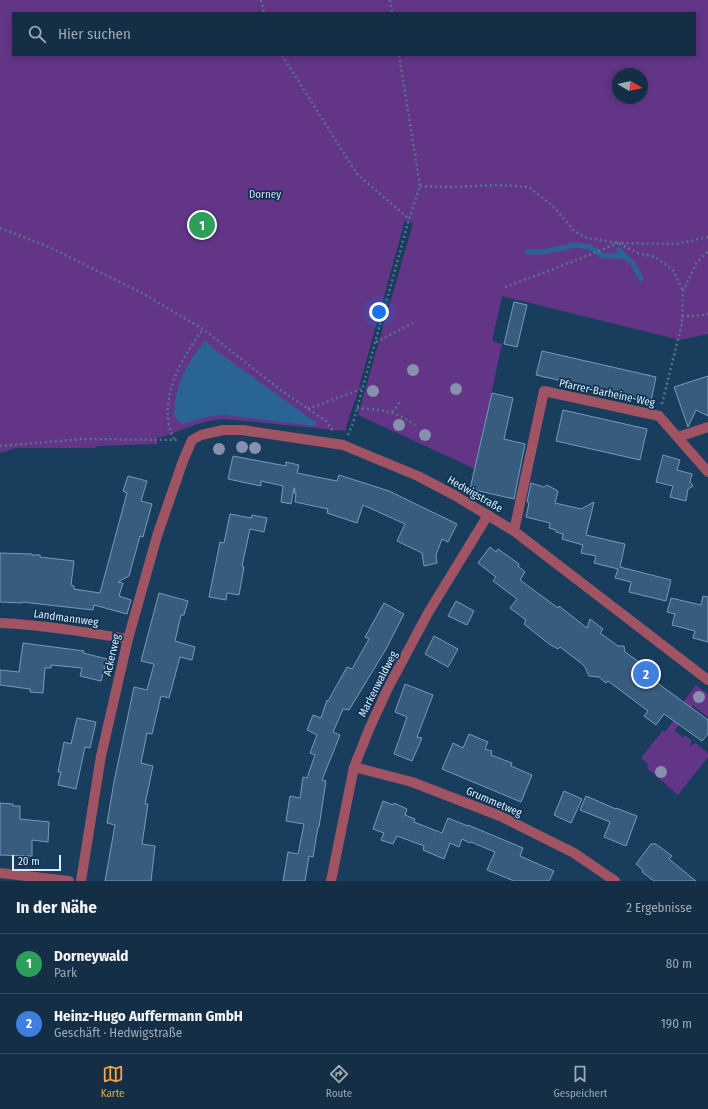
<!DOCTYPE html>
<html lang="de">
<meta charset="utf-8">
<style>
body{margin:0;font-family:"Fira Sans Condensed",sans-serif;background:#203a50;color:#f1f3f6}
.compass{position:absolute;left:612px;top:68px;width:36px;height:36px;border-radius:50%;background:#132e45;box-shadow:0 2px 6px #0003;rotate:99deg}
.scale{position:absolute;left:12px;bottom:10px;width:49px;box-sizing:border-box;padding-left:4px;border:2px solid #dbebfb;border-top:0;font-size:11px;line-height:14px;white-space:nowrap;color:#dbebfb;-webkit-text-stroke:3px #0d3351;paint-order:stroke}
.you{position:absolute;left:379px;top:312px;width:14px;height:14px;margin:-10px;border:3px solid #fff;border-radius:50%;background:#1a73e8;box-shadow:0 0 0 6px #1a73e833}
.badge{display:grid;place-items:center;width:26px;height:26px;border-radius:50%;background:#f4a444;color:#fff;font-size:13px;font-weight:700}
.pin{position:absolute;translate:-50% -50%;border:2px solid #fff;box-shadow:0 1px 4px #0006}
.list{margin:0;padding:0;list-style:none}
h2{display:flex;justify-content:space-between;align-items:center;height:52px;margin:0;padding:0 16px;font-size:17px}
h2 small{font-size:13px;font-weight:400;color:#9da8b3}
.list li{display:grid;grid-template-columns:26px 1fr auto;gap:12px;align-items:center;box-sizing:border-box;height:60px;padding:0 16px;border-top:1px solid #324a5e}
.list b{display:block;font-size:15px;white-space:nowrap}
.list p{margin:0;font-size:13px;white-space:nowrap;color:#9da8b3}
.list em{font-size:13px;font-style:normal;color:#9da8b3}
.icon{flex:none;width:22px;height:22px;fill:none;stroke:currentColor;stroke-width:2;stroke-linecap:round;stroke-linejoin:round}
.map{position:relative;flex:none;width:708px;height:881px;overflow:hidden}
.search{position:absolute;background:#132e45;box-shadow:0 2px 6px #0003;left:12px;right:12px;top:12px;height:44px;display:flex;align-items:center;gap:10px;box-sizing:border-box;padding:0 14px;border-radius:0px;color:#9da8b3;font-size:15px}
.sheet{height:172px;background:#132e45}
nav{display:flex;justify-content:space-around;align-items:center;box-sizing:border-box;height:56px;border-top:1px solid #324a5e;background:#132e45;font-size:11px;color:#9da8b3}
nav a{display:grid;justify-items:center;gap:2px}
nav .on{color:#f4a444}
.map>svg:first-child{display:block}
.green{fill:#623586;fill-rule:evenodd}
.water{fill:#2a6495}
.lines{fill:none;stroke-linecap:round;stroke-linejoin:round}
.stream{stroke:#2a6495;stroke-width:5}
.building{fill:#385c7e;stroke:#749bbf}
.path{stroke:#56748e;stroke-width:2.5;stroke-dasharray:2 3;stroke-linecap:butt}
.minor{stroke:#9f5363;stroke-width:10}
.tree{fill:#8790ad}
.labels{text-anchor:middle;dominant-baseline:central;stroke-width:3.5;stroke-linejoin:round;paint-order:stroke}
.park-label{font-size:11px;fill:#e1d4ef;stroke:#0d3351}
.street-label{font-size:11px;fill:#dbebfb;stroke:#0d3351}
</style>
<div class="map">
<svg width="708" height="881" viewBox="0 0 708 881">
<rect width="100%" height="100%" fill="#193d5c"/>
<path class="green" d="M0 0H708V334L680 340 502 296 492 341 502 344 475 469 358 415 413 223 405 220 356 398 350 414 345 431 223 419C213 420 204 422 195 425 181 429 171 436 156 438L158 444 99 446 94 448H16L0 453ZM13 13H695V55H13ZM618 74H642V98H618Z
M696 685 708 694V717L693 706 681 720 675 731 683 738 685 735 692 741 690 744 691 746 695 743 708 753V757L678 795 647 768 649 765 641 758 663 730 665 732 684 707 682 704Z"/>
<path class="water" d="M205 341 218 352 318 424 315 426 225 415 211 416 183 424 179 422 174 415C176 383 185 365 205 341Z"/>
<g class="lines">
<path class="stream" d="M619 250 633 264 641 279
M527 252H542L576 245 589 247 595 250 601 255 607 256H618L626 258"/>
</g>
<path class="building" d="M514 302 527 305 517 347 504 344Z
M542 351 656 377 651 401 536 375Z
M708 376V416L696 410 688 427 674 387Z
M492 393 513 398 504 439 525 444 514 499 470 489Z
M563 410 647 429 640 460 556 441Z
M663 455 680 460 677 470 692 474 690 482 693 486 688 489 686 501 670 497 673 486 656 482Z
M233 456 286 466V462L299 465 297 473 337 481 339 475 389 491 457 524 448 542 442 539 436 555 437 563 424 566 422 553 397 541 405 524 363 505 357 523 327 513 328 509 295 502 296 493H294L295 488H294L291 504 281 502 283 486 261 481V486L228 479Z
M128 476 147 481 141 501 152 504 143 537 140 536 129 576 118 582 123 583 119 596 131 600 127 614 94 605 93 610 22 602V603L0 602V553L32 554V555H40V557L74 561 71 585 74 586V589L100 593 127 493 123 491Z
M531 483 544 487 547 485 558 491 555 503 581 509 594 502 586 535 625 544 620 567 671 580 666 601 629 592 631 582 615 578 618 569 594 563 596 556 581 553 583 545 562 539 563 534 556 532V530L549 528 550 523 526 517 529 503 527 502Z
M230 514 251 518 252 515 267 518 264 532 250 529 242 566 244 567 239 595 227 593 226 600 209 597 220 542 224 543Z
M490 547 496 552 498 549 519 564 518 566 525 572 520 580 558 608 559 606 587 628 590 619 603 629 600 633 618 646H624L625 652 656 674 652 679 708 720V734L702 741 664 714 656 725 644 716 648 711 608 681 606 683 599 677 589 676 585 667 581 663 560 647 558 649 549 644 524 624 526 620 510 608 517 599 493 581 496 577 478 563Z
M159 593 188 601 184 615H181L175 641 195 647 192 660 180 657 169 698 161 696 152 734 147 733 141 763 153 766 145 804H148L142 844 155 846 151 881H105L115 825 107 823 114 782 134 687 147 690 154 664 141 661Z
M703 596 708 597V642L693 638 695 631 672 625 675 614 667 612 671 598 701 605Z
M456 601 474 611 467 625 448 616Z
M384 603 404 614 386 649 349 710 343 709 333 732 340 735 322 780 326 781 319 827H318L313 857 309 856 305 881H283L288 852 298 854 304 824 286 821 290 796 300 798 303 777 307 778 315 755 310 753 317 735 307 730 313 715 321 718 327 700 328 701 347 667 352 669 369 639 365 637Z
M434 636 458 649 448 667 425 654Z
M23 643 84 651 83 653 107 659 101 681 80 676 82 668 51 665V668H45L43 693 30 692V689L0 685V670L19 672Z
M405 684 433 695 417 737 422 738 412 761 394 754 407 717 395 712Z
M77 718 96 722 90 748 85 747 76 789 58 785 61 772H58L64 742 71 744Z
M469 734 488 742 485 749 492 751 491 755 512 763 511 766 532 775 521 802 442 769 453 743 463 748Z
M564 791 582 799 571 823 554 815Z
M586 796 616 809V808L637 816 626 846 604 837 610 822 580 810Z
M383 801 393 805 394 803 407 809 405 815 415 819 414 822 442 833 448 818 468 826V825L523 848 520 856 554 871 549 881H514L487 870 495 852 471 842 470 843 462 839 459 847 450 843 444 859 423 850 424 846 397 836 393 844 381 840 384 833 373 829Z
M0 803 13 804V806H20V819L49 822 48 842 32 840V856L0 855Z
M651 844H656L672 856 669 859 696 881H654L642 872 643 870 636 864Z"/>
<g class="lines">
<path class="path" d="M261 0 264 13
M390 0 392 13
M282 55 357 174 409 219
M420 186 453 187 497 185 529 187 555 208 574 231 587 238 618 243 638 253 655 257 665 264 673 270 683 291
M0 228 49 247 140 292 203 329 282 391 326 421 333 431
M505 287 554 269 618 243 676 244 708 237
M682 316H697L708 314
M376 342 413 323
M662 404 682 323 683 291 697 262 708 251
M357 408C382 410 394 410 415 425
M308 409 361 389
M392 412 400 402
M348 435 353 423 409 219 420 186 399 55
M174 439C172 435 170 430 169 425 162 391 184 355 203 329
M0 446 83 439 179 440"/>
<path class="minor" d="M678 437 708 427
M514 531 544 391 659 416 708 472
M0 623C43 625 85 632 128 639
M354 767 412 782 500 816 574 853 615 881
M0 873 69 881
M81 881 101 756 128 639 157 536 183 461 192 440 201 435 223 430H242L343 445 418 476 454 495 514 531 708 680
M331 881 354 767 370 727 388 688 428 613 488 515"/>
</g>
<g class="tree">
<circle cx="413" cy="370" r="6"/>
<circle cx="456" cy="389" r="6"/>
<circle cx="373" cy="391" r="6"/>
<circle cx="399" cy="425" r="6"/>
<circle cx="425" cy="435" r="6"/>
<circle cx="242" cy="447" r="6"/>
<circle cx="255" cy="448" r="6"/>
<circle cx="219" cy="449" r="6"/>
<circle cx="699" cy="697" r="6"/>
<circle cx="661" cy="772" r="6"/>
</g>
<g class="labels">
<g class="park-label">
<text x="265" y="194">Dorney</text>
</g>
<g class="street-label">
<text transform="translate(607 393) rotate(12)">Pfarrer-Barheine-Weg</text>
<text transform="translate(475 494) rotate(30)">Hedwigstraße</text>
<text transform="translate(66 618) rotate(8)">Landmannweg</text>
<text transform="translate(112 655) rotate(-77)">Ackerweg</text>
<text transform="translate(378 684) rotate(-63)">Markenwaldweg</text>
<text transform="translate(494 802) rotate(23)">Grummetweg</text>
</g>
</g>
</svg>
<svg class="compass" viewBox="-18 -18 36 36"><path d="M0-13l5 13h-10z" fill="#e53935"/><path d="M0 13l5-13h-10z" fill="#9da8b3"/></svg>
<div class="scale">20 m</div>
<div class="you"></div>
<div class="pin badge" style="left:202px;top:225px;background:#2e9e5b">1</div>
<div class="pin badge" style="left:646px;top:674px;background:#3f7fe0">2</div>
<div class="search"><svg class="icon" aria-label="search" viewBox="0 0 24 24"><circle cx="10" cy="10" r="6"/><path d="M15 15l6 6"/></svg>Hier suchen</div>
</div>
<section class="sheet">
<h2>In der Nähe<small>2 Ergebnisse</small></h2>
<ul class="list">
<li><span class="badge" style="background:#2e9e5b">1</span><div><b>Dorneywald</b><p>Park</p></div><em>80 m</em></li>
<li><span class="badge" style="background:#3f7fe0">2</span><div><b>Heinz-Hugo Auffermann GmbH</b><p>Geschäft · Hedwigstraße</p></div><em>190 m</em></li>
</ul>
</section>
<nav>
<a class="on"><svg class="icon" aria-label="map" viewBox="0 0 24 24"><path d="M3 6l6-2 6 2 6-2v14l-6 2-6-2-6 2zM9 4v14M15 6v14"/></svg>Karte</a>
<a><svg class="icon" aria-label="directions" viewBox="0 0 24 24"><path d="M12 3l9 9-9 9-9-9zM9 14v-3h6M13 9l2 2-2 2"/></svg>Route</a>
<a><svg class="icon" aria-label="saved" viewBox="0 0 24 24"><path d="M7 4h10v16l-5-4-5 4z"/></svg>Gespeichert</a>
</nav>
